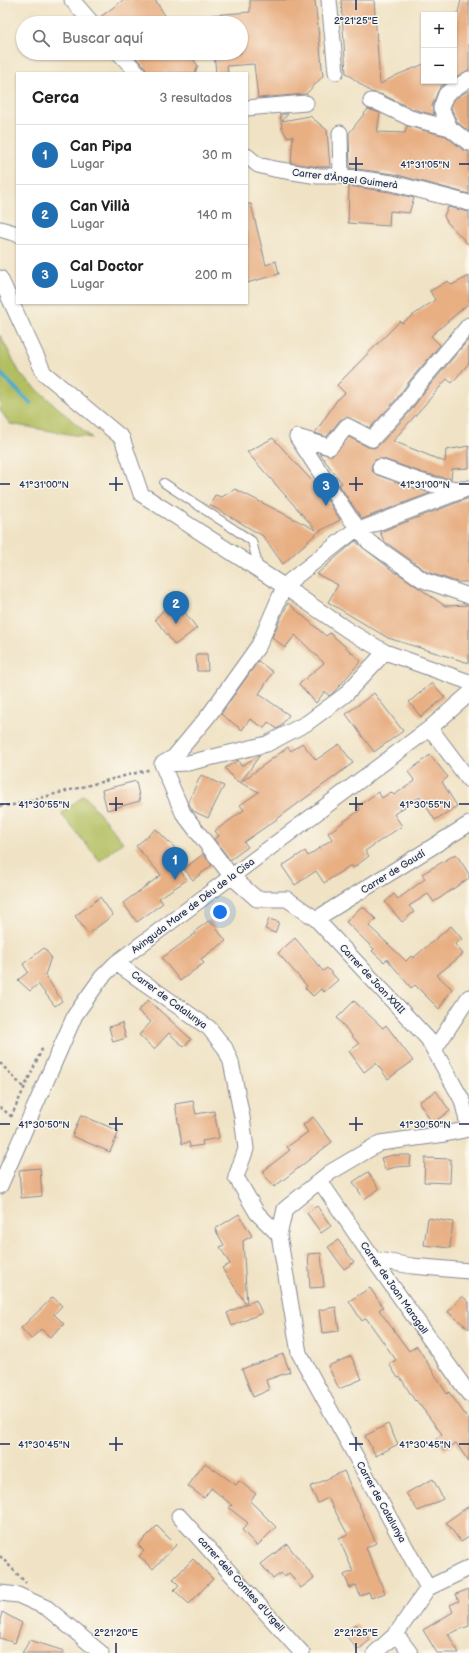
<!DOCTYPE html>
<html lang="es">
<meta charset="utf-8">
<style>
body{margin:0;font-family:"Balsamiq Sans",sans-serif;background:#f2f2f2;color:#222}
.controls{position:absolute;right:12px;top:12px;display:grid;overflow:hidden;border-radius:0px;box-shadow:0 1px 3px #0004}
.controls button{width:36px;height:36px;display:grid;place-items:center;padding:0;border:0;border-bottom:1px solid #e0e0e0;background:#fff;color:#222;font:20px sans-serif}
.you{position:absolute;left:220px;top:912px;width:14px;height:14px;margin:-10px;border:3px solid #fff;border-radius:50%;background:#1a73e8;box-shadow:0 0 0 6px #1a73e833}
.badge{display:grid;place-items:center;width:26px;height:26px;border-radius:50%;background:#1f6fb2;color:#fff;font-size:13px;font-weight:700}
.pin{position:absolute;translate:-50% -33px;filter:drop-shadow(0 1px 2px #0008)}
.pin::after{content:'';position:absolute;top:21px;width:14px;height:12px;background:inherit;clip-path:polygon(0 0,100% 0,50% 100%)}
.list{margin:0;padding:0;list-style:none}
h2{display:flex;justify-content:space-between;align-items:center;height:52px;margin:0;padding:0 16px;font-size:17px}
h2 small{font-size:13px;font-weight:400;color:#767676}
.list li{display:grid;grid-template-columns:26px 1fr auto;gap:12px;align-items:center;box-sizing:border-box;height:60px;padding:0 16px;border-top:1px solid #e0e0e0}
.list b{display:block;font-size:15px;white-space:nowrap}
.list p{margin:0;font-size:13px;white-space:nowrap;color:#767676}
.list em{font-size:13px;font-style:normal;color:#767676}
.icon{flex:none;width:22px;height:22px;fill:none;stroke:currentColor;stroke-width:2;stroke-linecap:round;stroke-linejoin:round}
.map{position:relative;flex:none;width:469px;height:1653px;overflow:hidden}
.search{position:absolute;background:#fff;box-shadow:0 1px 3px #0004;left:16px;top:16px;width:232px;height:44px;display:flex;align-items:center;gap:10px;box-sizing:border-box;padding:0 14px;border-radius:22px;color:#767676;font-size:15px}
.panel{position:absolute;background:#fff;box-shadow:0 1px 3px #0004;left:16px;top:72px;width:232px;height:232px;border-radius:0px}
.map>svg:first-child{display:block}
.green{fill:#b2be5f;stroke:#66765e}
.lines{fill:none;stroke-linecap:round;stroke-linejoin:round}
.stream{stroke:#4babca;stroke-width:4}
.building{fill:#e8af83}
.service-casing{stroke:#868992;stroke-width:10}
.minor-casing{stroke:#868992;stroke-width:17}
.path{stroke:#868992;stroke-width:2.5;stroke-dasharray:3 3;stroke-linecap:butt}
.service{stroke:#fff;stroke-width:8}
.minor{stroke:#fff;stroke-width:15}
.ticks{fill:none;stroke:#1b2f5e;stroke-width:1.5}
.labels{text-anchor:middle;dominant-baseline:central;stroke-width:3;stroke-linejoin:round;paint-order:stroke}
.street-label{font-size:10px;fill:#1b2f5e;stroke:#fbf7ec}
.ticks-label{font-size:10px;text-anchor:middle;fill:#1b2f5e;stroke:#fbf7ec;stroke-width:3;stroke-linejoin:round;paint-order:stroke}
</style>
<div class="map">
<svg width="469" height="1653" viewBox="0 0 469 1653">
<rect width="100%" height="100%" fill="#fbf7ec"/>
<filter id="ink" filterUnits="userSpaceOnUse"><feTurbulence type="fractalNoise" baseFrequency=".025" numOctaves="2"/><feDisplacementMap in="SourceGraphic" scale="8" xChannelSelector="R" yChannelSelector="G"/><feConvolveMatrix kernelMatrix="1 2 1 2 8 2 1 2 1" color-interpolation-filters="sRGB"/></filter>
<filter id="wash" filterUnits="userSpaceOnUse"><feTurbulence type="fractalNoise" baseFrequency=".012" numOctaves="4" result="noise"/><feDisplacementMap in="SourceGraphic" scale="16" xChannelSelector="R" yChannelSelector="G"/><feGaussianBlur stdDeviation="0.9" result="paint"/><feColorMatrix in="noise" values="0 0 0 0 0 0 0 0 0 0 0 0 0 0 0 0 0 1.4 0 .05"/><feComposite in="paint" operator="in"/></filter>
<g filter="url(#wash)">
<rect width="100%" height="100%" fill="#f0e3c5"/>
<path class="green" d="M0 335 21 375 92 438 10 424 0 410Z
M84 795 123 842 100 861 61 814Z"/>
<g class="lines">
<path class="stream" d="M0 373 30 403"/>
</g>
<g id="blocks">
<path class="building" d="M123 0H155L170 23H101L99 18Z
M250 0H315L323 76 306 94 258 98 254 64 227 66 228 73H216L214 53H241V23H211V15L250 12Z
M341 0H374L380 84 397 75 424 64V81H449L441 86 438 91 432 106 434 115 413 109 383 95 371 92 346 73Z
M461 0H469V70L454 78V30Z
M131 53H189L198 66 195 73H147L145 67Z
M469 90V132L457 122 451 108 453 100Z
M368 109 380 113 377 132 405 133 407 126 446 136 463 150 469 152V194L394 174 350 168 349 133Z
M280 114H288L282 121 310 116 327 130 330 167H319L291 163 293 136 287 137 282 128Z
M349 186 390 192 414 198 409 213 390 211 389 226 348 223Z
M247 204H251L266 265 276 261 279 274 247 283Z
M448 207 469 212V245L447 222 444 216Z
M469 276V303L431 336 440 345 411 379 395 401 370 428 347 417 340 420 327 437 315 433 337 400 345 393 337 385 400 321 402 323 435 300 430 291 448 281 452 285Z
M469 339V363L452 383 447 379 393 441 445 462 446 450 469 446V468L452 469 451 479 423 473 383 459 375 460 372 464 371 468 373 472 377 475 430 493 362 519 339 485 342 483 319 453 333 455 349 437 368 447 374 448 379 445 409 413 425 391Z
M273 438 322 492 340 520 318 532 283 564 263 536 210 505 215 495 222 497 235 489 316 530 247 452Z
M469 498V582H457L427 572 384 541 380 532Z
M355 541 397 574 396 572 445 606 469 605V663L388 638 328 602 338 585 317 574Z
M174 599 197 628 175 645 155 619Z
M288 603 326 636 330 633 361 661 333 693 329 696 325 691 316 703 299 684 324 663 295 635 285 648 272 637Z
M196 654H207L208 671H197Z
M258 661 273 672 259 694 289 715 280 727 277 729 268 722 264 728 250 719 242 730 221 714Z
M432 683 445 697 421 717 409 702Z
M374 693 403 731 374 752 346 714Z
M302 743 316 760 339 744 353 763 277 819 244 842 248 847 230 860 214 839 219 836 215 831 244 810 240 805 259 792 235 780 225 768 238 760 241 766 260 755 241 782 288 747 291 751Z
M430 755 448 777 442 782 457 806 435 820 420 797 394 814 402 826 365 851 369 856 353 868 351 865 324 883 316 871 295 885 282 866 305 851 308 856 332 839 328 833 360 810 358 806 378 792 382 798 391 792 394 795 415 781 408 772Z
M201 775 224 786 208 818 193 811 188 802Z
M136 781 140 801 107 810 102 790Z
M156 829 175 848 168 853 187 880 159 898 163 903 137 922 123 903 161 875 136 846Z
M203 854 212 865 193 880 184 869Z
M456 854 469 874V878L434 902 428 894 409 906 414 912 402 922 385 902 394 894 398 899 425 879 422 874Z
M100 897 113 915 88 934 75 916Z
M362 906 376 919 369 926 406 961 411 956 413 958 451 926 462 939 455 944 463 954 437 975 452 989 439 1009 415 985 411 988 387 959 384 962 372 951 374 949 346 922Z
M269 919 279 922 275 933 265 929Z
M210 920 226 941 201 959 204 963 180 981 162 958 196 933 195 931Z
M295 938 323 971 327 968 338 980 324 992 321 989 313 996 305 988 307 986 278 953Z
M44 948 51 957 45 975 62 1001 55 1006 38 984 30 991 18 980 28 972 23 964Z
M148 1000 191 1039 184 1047 169 1033 154 1049 139 1035 151 1022 138 1011Z
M354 1001 383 1028 386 1025 413 1061 388 1079 376 1063 364 1072 349 1051 359 1044 337 1018Z
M122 1023 126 1038 113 1042 109 1027Z
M436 1091 450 1111 432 1123 419 1102Z
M193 1101 196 1114 214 1111 219 1138 202 1141 203 1145 190 1147 189 1142 182 1144 175 1104Z
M81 1115 119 1131 110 1152 72 1136Z
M313 1117 332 1142 274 1187 262 1172 290 1150 287 1147 308 1132 303 1125Z
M393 1155H411L410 1166 396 1167 385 1170 381 1158Z
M425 1158 451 1159 450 1183 424 1182Z
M40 1168 42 1196 21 1198 19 1170Z
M368 1172 379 1189 364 1199 353 1182Z
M317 1206 331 1226 321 1233 307 1213Z
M239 1214 252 1236 243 1241 247 1304 256 1300 262 1313 232 1326 227 1313 246 1304 222 1268 230 1264 220 1247 224 1245 215 1229Z
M428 1218 453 1222 450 1248 424 1245Z
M338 1240 354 1262 344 1269 328 1247Z
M321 1253 324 1287 310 1288 308 1254Z
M370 1288 383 1307 379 1310 409 1351 417 1346 447 1394 449 1392 469 1420V1462L456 1443 444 1451 436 1439 442 1434 416 1400 415 1401 400 1377 398 1378 389 1364 396 1360 366 1318 362 1321 349 1301Z
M462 1296 469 1302V1329L448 1312Z
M53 1297 62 1306 54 1314 64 1324 50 1337 41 1329 31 1339 21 1328Z
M336 1307 339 1331 322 1333 319 1310Z
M283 1354 290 1372 266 1380 269 1390 253 1397 242 1369Z
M351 1356 362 1379 339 1389 328 1366Z
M388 1424 398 1444 376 1456 365 1436Z
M205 1463 236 1485 239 1481 256 1494 250 1501 276 1527 257 1546 242 1530 248 1523 229 1508 232 1505 211 1488 204 1498 188 1486Z
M344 1471 376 1543 366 1548 385 1593 371 1598 369 1592 360 1596 356 1585 350 1588 344 1575 353 1571 339 1539 348 1535 328 1498 318 1503 310 1487Z
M433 1479 443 1499 418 1511 406 1493Z
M469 1506V1537L461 1542 446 1522Z
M157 1526 176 1545 153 1569 139 1556 144 1551 138 1545Z
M287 1544 314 1578 301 1588 289 1573 284 1577 281 1573 273 1579 261 1564Z
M193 1559 213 1579 189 1604 174 1590 179 1585 173 1579Z
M469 1589V1626L448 1634 459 1653H437L423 1630 453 1612 450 1605 459 1601 456 1594Z
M2 1612 22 1623 15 1643 0 1638V1620Z
M356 1624 370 1640 358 1650 344 1633Z
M30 1640 64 1651V1653H22Z"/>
</g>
</g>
<g filter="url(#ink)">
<use href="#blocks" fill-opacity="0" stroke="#868992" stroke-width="1"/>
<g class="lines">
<g class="service-casing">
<path id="service" d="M164 483 252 541 259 570"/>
</g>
<g class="minor-casing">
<path id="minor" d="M72 0 92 23
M329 0 336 72
M119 53 138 73
M371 101 377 102 410 118 450 128 469 143
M247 108 306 103
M450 128 441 108 446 94 469 79
M340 133 341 176
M247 156 258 165 274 169 318 176H341L392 183 469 203
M0 229 17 234
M0 278 44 373 122 438 141 494 279 583 349 631 385 652 469 682
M297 437 350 518 369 542 423 580 469 596
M297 437 330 447 347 426 372 439 402 407 418 385 469 325
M380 467C407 477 434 488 463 489
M430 728 469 780
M162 764 183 813 232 877 257 899H287L316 919 428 1039 462 1100 469 1129
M162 764 174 757 209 715 259 645 284 587 290 581 351 533 469 488
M163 764 188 763 267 744 307 723 345 695 385 652
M316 919 469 824
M116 963 209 1028 225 1048 231 1062 242 1117 246 1149 236 1177 257 1213 279 1235 299 1353 428 1588
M434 1050 469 997
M320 1181 373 1259 469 1394
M0 1186 75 1015 102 977 116 963 430 728 469 694
M279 1235 285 1209 329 1173 380 1143 445 1134 469 1129
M373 1259 412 1266 469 1271
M179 1516 302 1653
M0 1593 18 1595 47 1608 101 1653
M396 1634 410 1653
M375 1653 396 1634 428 1588 469 1568"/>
</g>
<path class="path" d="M0 806 13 805 151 769
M0 1063 25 1089
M0 1107 12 1117
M11 1117 43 1047
M0 1556 26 1583"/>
<use href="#service" class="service"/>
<use href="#minor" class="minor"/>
</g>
</g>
<path class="ticks" d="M356 0V10M356 157V171M349 164H363M459 164H469M116 477V491M356 477V491M0 484H10M109 484H123M349 484H363M459 484H469M116 797V811M356 797V811M0 804H10M109 804H123M349 804H363M459 804H469M116 1117V1131M356 1117V1131M0 1124H10M109 1124H123M349 1124H363M459 1124H469M116 1437V1451M356 1437V1451M0 1444H10M109 1444H123M349 1444H363M459 1444H469M116 1643V1653M356 1643V1653"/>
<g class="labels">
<g class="street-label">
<text transform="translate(345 179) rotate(7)">Carrer d'Àngel Guimerà</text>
<text transform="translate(393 872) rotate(-32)">Carrer de Gaudí</text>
<text transform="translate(193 906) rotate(-37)">Avinguda Mare de Déu de la Cisa</text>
<text transform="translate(372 979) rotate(47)">Carrer de Joan XXIII</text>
<text transform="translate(169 1000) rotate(36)">Carrer de Catalunya</text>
<text transform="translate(394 1288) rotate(55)">Carrer de Joan Maragall</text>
<text transform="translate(381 1502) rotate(61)">Carrer de Catalunya</text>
<text transform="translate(241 1584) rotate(48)">carrer dels Comtes d'Urgell</text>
</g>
</g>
<g class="ticks-label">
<text x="356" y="24">2°21'25"E</text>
<text x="425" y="168">41°31'05"N</text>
<text x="44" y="488">41°31'00"N</text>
<text x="425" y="488">41°31'00"N</text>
<text x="44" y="808">41°30'55"N</text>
<text x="425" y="808">41°30'55"N</text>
<text x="44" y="1128">41°30'50"N</text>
<text x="425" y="1128">41°30'50"N</text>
<text x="44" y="1448">41°30'45"N</text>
<text x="425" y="1448">41°30'45"N</text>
<text x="116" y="1636">2°21'20"E</text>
<text x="356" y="1636">2°21'25"E</text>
</g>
</svg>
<div class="controls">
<button>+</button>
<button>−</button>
</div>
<div class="you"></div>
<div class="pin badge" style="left:175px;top:880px">1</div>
<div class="pin badge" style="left:176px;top:624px">2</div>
<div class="pin badge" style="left:326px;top:506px">3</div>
<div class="search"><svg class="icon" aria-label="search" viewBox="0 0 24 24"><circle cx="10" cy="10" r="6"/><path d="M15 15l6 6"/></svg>Buscar aquí</div>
<section class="panel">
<h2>Cerca<small>3 resultados</small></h2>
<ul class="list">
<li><span class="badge">1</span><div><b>Can Pipa</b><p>Lugar</p></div><em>30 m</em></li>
<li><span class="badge">2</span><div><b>Can Villà</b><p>Lugar</p></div><em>140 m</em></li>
<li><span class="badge">3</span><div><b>Cal Doctor</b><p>Lugar</p></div><em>200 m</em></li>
</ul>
</section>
</div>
